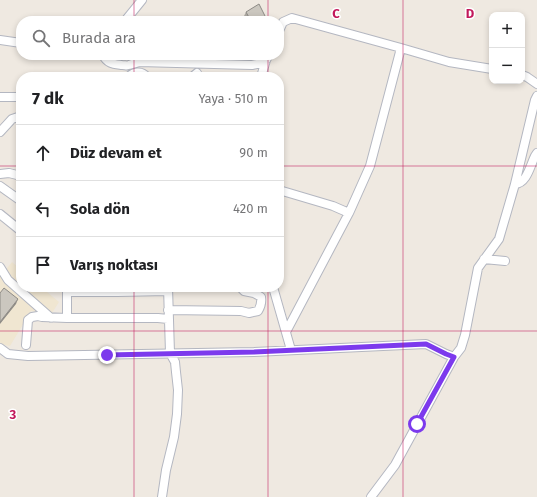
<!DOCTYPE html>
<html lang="tr">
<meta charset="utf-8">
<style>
body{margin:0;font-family:"Fira Sans",sans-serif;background:#f6f6f6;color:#202124}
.controls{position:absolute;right:12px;top:12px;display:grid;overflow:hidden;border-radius:8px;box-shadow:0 2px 6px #0003}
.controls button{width:36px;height:36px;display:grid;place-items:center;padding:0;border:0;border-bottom:1px solid #e0e0e0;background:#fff;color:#202124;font:20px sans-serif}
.stop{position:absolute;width:12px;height:12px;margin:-9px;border:3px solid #7c3aed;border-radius:50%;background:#fff}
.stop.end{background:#7c3aed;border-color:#fff;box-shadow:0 1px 4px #0008}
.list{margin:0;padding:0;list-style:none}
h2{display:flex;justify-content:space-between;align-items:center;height:52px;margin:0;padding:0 16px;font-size:17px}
h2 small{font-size:13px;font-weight:400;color:#757577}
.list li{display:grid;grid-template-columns:26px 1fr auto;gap:12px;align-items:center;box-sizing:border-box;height:56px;padding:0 16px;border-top:1px solid #e0e0e0}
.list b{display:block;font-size:15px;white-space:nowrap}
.list em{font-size:13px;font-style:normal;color:#757577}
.icon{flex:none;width:22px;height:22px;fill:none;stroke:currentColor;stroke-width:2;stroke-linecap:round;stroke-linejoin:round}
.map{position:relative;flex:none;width:537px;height:497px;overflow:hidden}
.search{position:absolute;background:#fff;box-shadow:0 2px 6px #0003;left:16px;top:16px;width:268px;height:44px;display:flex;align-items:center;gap:10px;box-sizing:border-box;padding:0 14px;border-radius:16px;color:#757577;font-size:15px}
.panel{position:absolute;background:#fff;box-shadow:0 2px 6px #0003;left:16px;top:72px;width:268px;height:220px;border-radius:16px}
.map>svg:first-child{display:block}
.education{fill:#f0e6d1}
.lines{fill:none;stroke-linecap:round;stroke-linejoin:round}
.minor-casing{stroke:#b4b7c1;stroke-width:10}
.minor{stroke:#fff;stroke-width:8}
.wall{fill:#afaba4}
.shaded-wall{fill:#8e8b86}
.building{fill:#cbc7bf;stroke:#8e8b86}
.route{stroke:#7c3aed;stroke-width:5}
.grid{fill:none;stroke:#c2185b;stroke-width:1;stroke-opacity:0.55}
.grid-label{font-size:13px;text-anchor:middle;font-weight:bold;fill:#c2185b;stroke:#fff;stroke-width:3;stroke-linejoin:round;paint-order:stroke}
</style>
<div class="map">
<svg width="537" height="497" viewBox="0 0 537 497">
<rect width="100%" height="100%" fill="#efe9e1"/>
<path class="education" d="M12 262 21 270V287H41L59 302 52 313 31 311 10 346 0 344V277Z"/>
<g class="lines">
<g class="minor-casing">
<path id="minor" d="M125 21 142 0
M279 31 283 22 292 18 401 48 449 62 492 69
M0 40 21 43
M103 55C107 64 114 64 122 65 125 65 127 66 129 65 132 64 135 63 139 62L252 65 261 63 266 60
M522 75 527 77 537 84
M128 77C134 72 141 70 147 77
M192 77 197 73
M261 77 266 60 269 55
M0 97H21
M0 132 12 119 21 116
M0 174 9 173 21 176
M515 184 535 100 537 96
M0 186 21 201
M279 190 333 206 349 213
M0 214 21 231
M484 259 505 261
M0 267 8 280 51 318
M67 287V318
M224 287H231
M273 287 291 350
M67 292H117L168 291
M168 310 241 311 249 313 258 311C261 306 262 303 261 297L254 293 244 291 240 287
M286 332 349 213 370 166 401 48
M26 345 28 320 32 317 38 316 42 317 67 318H158L168 319
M0 348 8 354 28 356 254 352 426 344 446 354 454 357 461 348 465 335 478 268 499 239 515 184C527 183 530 166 535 156L537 153
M162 497 166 470 174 437 177 414 178 390 176 372 175 362 170 353 168 287
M371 497 395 465 454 357"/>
</g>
<use href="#minor" class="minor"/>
</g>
<path class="wall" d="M246 12 265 21H245L243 18Z"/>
<path class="shaded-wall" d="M266 18 265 21H261Z
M18 299 16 304 0 324V322Z"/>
<path class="building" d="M259 4 266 18 261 21H251L246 12Z
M4 288 18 299 0 322V293Z"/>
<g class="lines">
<path class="route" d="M107 355 254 352 426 344 446 354 454 357 417 424"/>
</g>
<path class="grid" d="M134 0V21M268 0V21M403 0V497M134 55V77M268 55V77M0 166H21M279 166H537M134 287V497M268 287V497M0 331H537"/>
<g class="grid-label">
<text x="336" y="18">C</text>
<text x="470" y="18">D</text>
<text x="13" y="419">3</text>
</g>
</svg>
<div class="controls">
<button>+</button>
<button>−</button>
</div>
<div class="stop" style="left:417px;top:424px"></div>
<div class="stop end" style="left:107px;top:355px"></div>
<div class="search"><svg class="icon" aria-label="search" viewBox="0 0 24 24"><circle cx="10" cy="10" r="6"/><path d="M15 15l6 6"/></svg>Burada ara</div>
<section class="panel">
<h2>7 dk<small>Yaya · 510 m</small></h2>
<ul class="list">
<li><svg class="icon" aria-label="ahead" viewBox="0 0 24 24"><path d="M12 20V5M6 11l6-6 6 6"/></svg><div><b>Düz devam et</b></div><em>90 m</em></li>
<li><svg class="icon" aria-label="left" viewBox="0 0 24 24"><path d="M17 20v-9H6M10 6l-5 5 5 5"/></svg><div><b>Sola dön</b></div><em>420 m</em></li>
<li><svg class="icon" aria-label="arrive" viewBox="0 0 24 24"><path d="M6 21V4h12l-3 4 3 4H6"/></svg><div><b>Varış noktası</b></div></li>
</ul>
</section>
</div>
